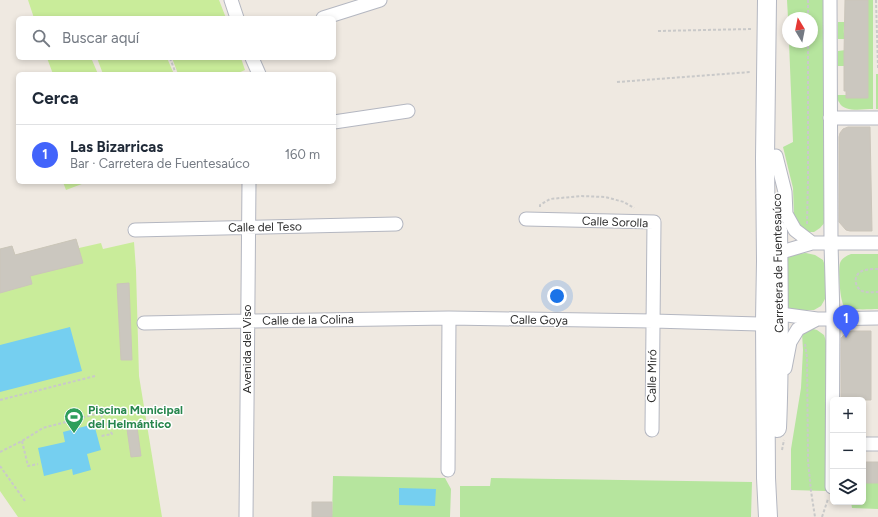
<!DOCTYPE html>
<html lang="es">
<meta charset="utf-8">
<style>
body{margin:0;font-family:Figtree,sans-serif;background:#f2f2f3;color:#1f2937}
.controls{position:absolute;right:12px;bottom:12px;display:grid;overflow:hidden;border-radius:6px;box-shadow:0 2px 6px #0003}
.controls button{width:36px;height:36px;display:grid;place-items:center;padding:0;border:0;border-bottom:1px solid #e0e1e3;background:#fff;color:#1f2937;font:20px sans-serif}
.compass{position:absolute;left:782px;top:12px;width:36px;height:36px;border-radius:50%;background:#fff;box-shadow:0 2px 6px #0003;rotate:350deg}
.you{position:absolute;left:557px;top:296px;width:14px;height:14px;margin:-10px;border:3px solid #fff;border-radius:50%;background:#1a73e8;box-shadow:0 0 0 6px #1a73e833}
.badge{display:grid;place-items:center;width:26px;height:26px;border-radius:50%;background:#4264fb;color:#fff;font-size:13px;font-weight:700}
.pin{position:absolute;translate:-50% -33px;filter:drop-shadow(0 1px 2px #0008)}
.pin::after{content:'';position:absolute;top:21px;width:14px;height:12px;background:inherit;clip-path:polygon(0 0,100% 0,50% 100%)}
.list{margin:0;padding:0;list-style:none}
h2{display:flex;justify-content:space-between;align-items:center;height:52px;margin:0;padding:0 16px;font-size:17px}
h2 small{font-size:13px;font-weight:400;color:#747a83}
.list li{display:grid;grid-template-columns:26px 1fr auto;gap:12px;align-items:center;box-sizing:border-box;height:60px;padding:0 16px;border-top:1px solid #e0e1e3}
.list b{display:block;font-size:15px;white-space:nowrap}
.list p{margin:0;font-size:13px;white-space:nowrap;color:#747a83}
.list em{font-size:13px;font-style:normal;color:#747a83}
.icon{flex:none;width:22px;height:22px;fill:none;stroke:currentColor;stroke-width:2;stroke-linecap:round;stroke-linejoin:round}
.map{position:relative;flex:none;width:878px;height:517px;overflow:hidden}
.search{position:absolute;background:#fff;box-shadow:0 2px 6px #0003;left:16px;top:16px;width:320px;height:44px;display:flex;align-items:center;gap:10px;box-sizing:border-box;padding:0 14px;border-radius:6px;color:#747a83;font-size:15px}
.panel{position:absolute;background:#fff;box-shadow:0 2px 6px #0003;left:16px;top:72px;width:320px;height:112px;border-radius:6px}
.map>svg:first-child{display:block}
.green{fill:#b6e59e}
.pitch{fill:#c9ec9a}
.water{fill:#75cff0}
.building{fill:#cbc7bf;stroke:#cbc5ba}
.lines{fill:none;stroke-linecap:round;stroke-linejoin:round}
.minor-casing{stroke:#b4b7c1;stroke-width:15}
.secondary-casing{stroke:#b4b7c1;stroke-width:20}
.path{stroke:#c9c9c9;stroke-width:2;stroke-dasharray:3 2;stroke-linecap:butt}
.minor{stroke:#fff;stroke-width:13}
.secondary{stroke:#fff;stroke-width:18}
.labels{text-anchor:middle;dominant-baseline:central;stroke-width:3;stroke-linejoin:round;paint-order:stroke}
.street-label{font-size:12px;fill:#2e2e2e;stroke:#fff}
.leisure-label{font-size:12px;font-weight:bold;fill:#27864d;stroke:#fff;text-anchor:start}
</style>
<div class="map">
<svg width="878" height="517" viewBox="0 0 878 517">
<rect width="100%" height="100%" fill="#efe9e1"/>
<path class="green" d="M787 0H824L826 221 820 228 814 232H807L801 228 794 215 793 188 783 147 793 142 789 42H812V18H788Z
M868 0H873V109C863 109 844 113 839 102 838 101 837 96 837 95H846V98H868Z
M838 22H846V24L844 25C844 30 843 34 846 39H838Z
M846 50V53H844V64L846 66H838V51Z
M876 74H878V109H876Z
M806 253 815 255 823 260 825 266V299L821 306 814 310H788L786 255Z
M851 254H878V309C870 309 850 311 844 306 840 301 838 270 840 263 842 258 846 256 851 254Z
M813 329 817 330 824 335 826 341V491L791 490V449L801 388 803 350 802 333Z
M333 476 445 478 451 489 450 517H332Z
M491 478 752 482 751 517H460V486H490Z
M863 483H878V509L852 508 851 502H863Z"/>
<path class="pitch" d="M28 0H219L226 18H34Z
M47 58H95L92 60 98 74H53Z
M97 58H167L174 74H103Z
M172 58H241L245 70 236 74H178Z
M63 182H87L66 190Z
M76 239 79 248 101 243 103 249 134 242 136 270 139 376 162 517H18L0 491V249L12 246 15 255Z"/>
<path class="water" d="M70 327 82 371 0 392V345Z
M94 424 101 450 87 454 91 470 73 475 72 469 44 476 38 448 65 442 63 432Z
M399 488 436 489 435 506 399 505Z"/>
<path class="building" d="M845 0H868V98H846V91H844V53Z
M848 127H870L872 231H850L846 230 839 222V137L840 133 843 129Z
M76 239 83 263 30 276 32 284 0 293V249L12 246 15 255Z
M129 283 132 360H121L117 284Z
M852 331H871V400H841V338L844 335 849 332Z
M137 427 141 456 131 457 127 429Z
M863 462H878V483H863Z
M312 502H332V517H312Z"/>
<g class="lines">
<g class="minor-casing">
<path id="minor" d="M231 0 237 18
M830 0 831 243 833 318 832 487
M323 18 380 0
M252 58 259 74
M830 118H878
M334 122 408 111
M776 156 785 192 786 214 795 230 812 243
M526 219 654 222 652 430
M135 230 396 224
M772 257 778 253 812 243H878
M144 323 247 321 449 318 653 321 759 324 780 314 817 319 878 318
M785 368 790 342 798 329 817 319
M863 444H878
M448 470 449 318
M246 517 249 182"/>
</g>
<g class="secondary-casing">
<path id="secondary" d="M767 0 765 158 766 261 765 321 766 478 768 517
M777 428C780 362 779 296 778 230"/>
</g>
<path class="path" d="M808 0V18
M876 0 878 68
M658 31 752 29
M170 58 176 74
M617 82 751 72
M540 207V205L550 199 581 196 605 197 624 202 634 208
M807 224 808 180V42
M878 269C873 269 867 269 862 271 853 275 854 287 862 291 867 293 873 292 878 292
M805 344 807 357 808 461 811 491 815 517
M0 400 95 376
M22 441 28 466 38 464
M782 450 784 440
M0 452 22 441 43 428 100 413 112 434 101 436
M0 466 25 501
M822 517 828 499"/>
<use href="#minor" class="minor"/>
<use href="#secondary" class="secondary"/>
</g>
<defs>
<g id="stadium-pin" transform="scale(1)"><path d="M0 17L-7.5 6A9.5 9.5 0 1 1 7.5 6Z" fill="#2e9e5b" stroke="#fff"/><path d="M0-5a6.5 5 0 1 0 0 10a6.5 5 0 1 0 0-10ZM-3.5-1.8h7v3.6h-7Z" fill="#fff"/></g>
</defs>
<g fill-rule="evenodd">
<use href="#stadium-pin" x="74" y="417"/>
</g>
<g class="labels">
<g class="street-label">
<text transform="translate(615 222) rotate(2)">Calle Sorolla</text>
<text transform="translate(265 227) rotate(-1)">Calle del Teso</text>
<text transform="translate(778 263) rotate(-91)">Carretera de Fuentesaúco</text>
<text transform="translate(308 320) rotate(-1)">Calle de la Colina</text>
<text transform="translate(539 320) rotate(1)">Calle Goya</text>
<text transform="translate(247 349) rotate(-90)">Avenida del Viso</text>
<text transform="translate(652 376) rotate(-89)">Calle Miró</text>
</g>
<g class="leisure-label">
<text x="88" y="410">Piscina Municipal<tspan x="88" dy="14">del Helmántico</tspan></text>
</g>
</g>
</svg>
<div class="controls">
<button>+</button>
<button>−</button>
<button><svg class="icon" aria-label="layers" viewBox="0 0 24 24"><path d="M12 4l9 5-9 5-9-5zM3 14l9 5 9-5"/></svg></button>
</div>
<svg class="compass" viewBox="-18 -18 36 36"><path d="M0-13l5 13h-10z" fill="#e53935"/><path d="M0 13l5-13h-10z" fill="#747a83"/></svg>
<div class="you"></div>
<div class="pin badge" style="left:846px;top:338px">1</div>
<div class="search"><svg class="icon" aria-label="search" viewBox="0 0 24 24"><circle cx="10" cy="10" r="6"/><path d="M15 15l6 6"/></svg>Buscar aquí</div>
<section class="panel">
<h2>Cerca<small></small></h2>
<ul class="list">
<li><span class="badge">1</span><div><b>Las Bizarricas</b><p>Bar · Carretera de Fuentesaúco</p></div><em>160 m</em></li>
</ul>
</section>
</div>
